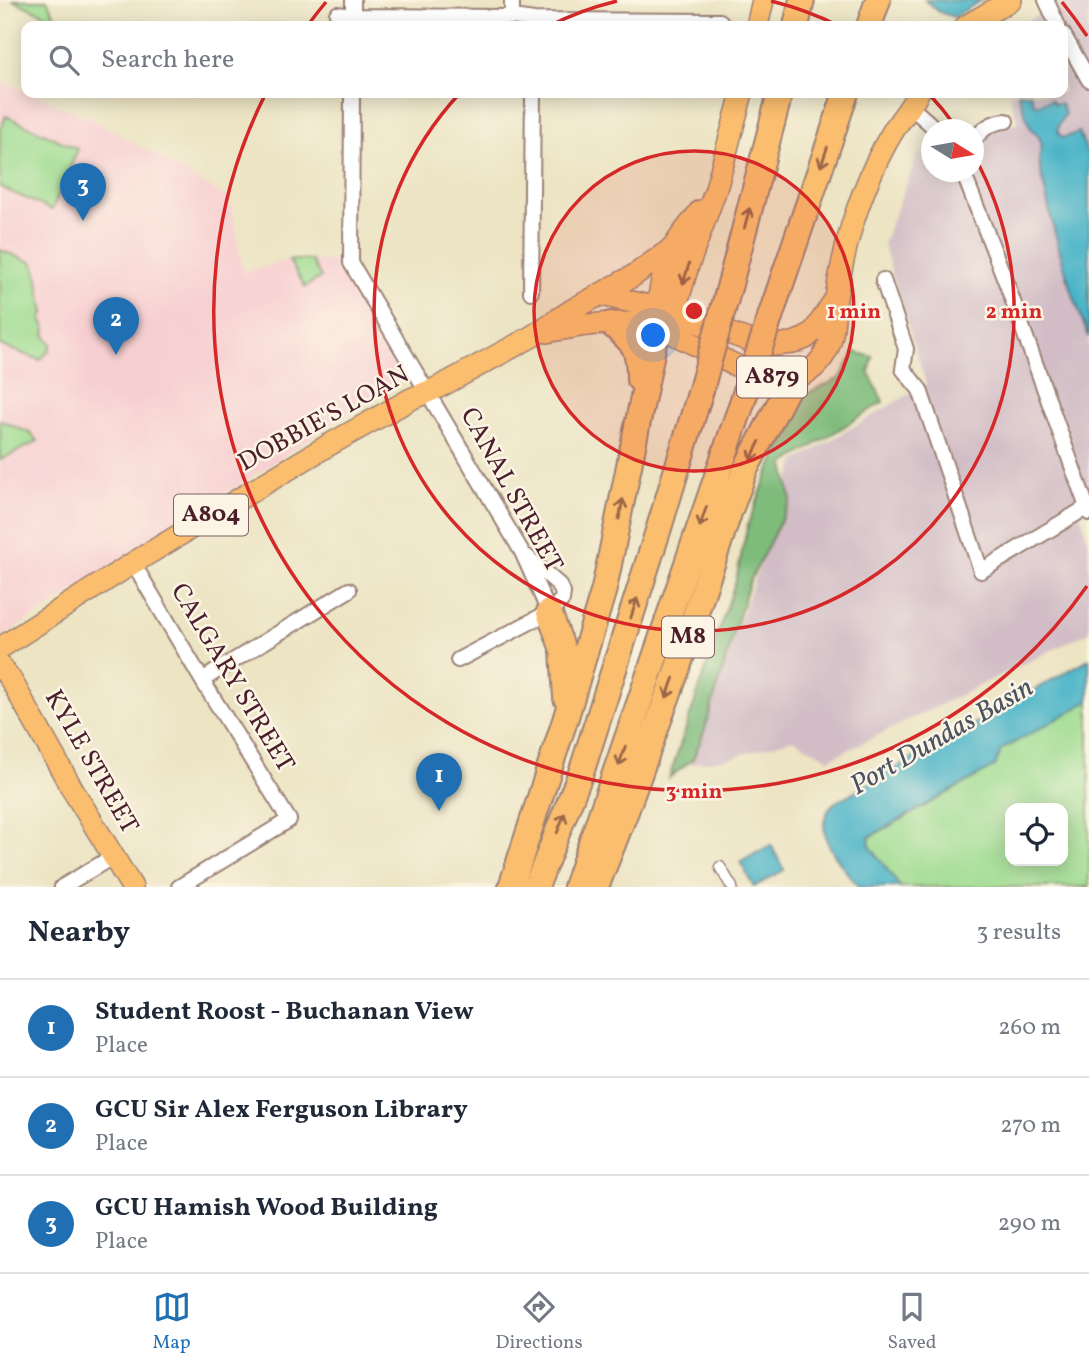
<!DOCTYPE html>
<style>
body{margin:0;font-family:Vollkorn,serif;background:#f2f2f3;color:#1f2937}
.controls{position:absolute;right:21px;bottom:21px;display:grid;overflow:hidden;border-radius:14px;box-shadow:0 4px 18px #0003}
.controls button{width:63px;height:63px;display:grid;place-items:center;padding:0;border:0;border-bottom:2px solid #e0e1e3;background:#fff;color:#1f2937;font:35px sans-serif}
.compass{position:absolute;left:921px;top:119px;width:63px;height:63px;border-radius:50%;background:#fff;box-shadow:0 4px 18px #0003;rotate:101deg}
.you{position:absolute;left:654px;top:336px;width:24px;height:24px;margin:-18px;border:5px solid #fff;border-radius:50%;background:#1a73e8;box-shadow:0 0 0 10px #1a73e833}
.badge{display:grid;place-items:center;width:46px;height:46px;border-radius:50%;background:#1f6fb2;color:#fff;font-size:23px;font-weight:700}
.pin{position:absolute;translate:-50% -58px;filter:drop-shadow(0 2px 4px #0008)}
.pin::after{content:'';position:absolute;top:37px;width:24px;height:21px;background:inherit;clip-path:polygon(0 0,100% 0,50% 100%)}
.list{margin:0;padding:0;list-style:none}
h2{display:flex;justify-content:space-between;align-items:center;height:91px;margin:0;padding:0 28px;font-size:30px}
h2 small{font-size:23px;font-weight:400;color:#747a83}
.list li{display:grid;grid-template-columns:46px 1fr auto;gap:21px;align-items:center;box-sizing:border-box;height:98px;padding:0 28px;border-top:2px solid #e0e1e3}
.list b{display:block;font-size:26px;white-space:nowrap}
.list p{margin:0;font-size:23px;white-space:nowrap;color:#747a83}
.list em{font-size:23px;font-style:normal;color:#747a83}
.icon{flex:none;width:38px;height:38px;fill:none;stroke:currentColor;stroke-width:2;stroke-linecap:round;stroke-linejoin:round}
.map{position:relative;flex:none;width:1089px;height:887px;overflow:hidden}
.search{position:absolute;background:#fff;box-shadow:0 4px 18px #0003;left:21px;right:21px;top:21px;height:77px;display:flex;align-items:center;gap:18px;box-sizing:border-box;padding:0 24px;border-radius:14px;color:#747a83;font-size:26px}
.sheet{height:385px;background:#fff}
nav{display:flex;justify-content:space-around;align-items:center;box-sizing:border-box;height:98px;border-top:2px solid #e0e1e3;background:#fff;font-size:19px;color:#747a83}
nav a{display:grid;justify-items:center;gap:4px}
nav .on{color:#1f6fb2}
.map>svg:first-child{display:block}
.built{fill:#f7cfd1}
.industrial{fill:#d2bdc6}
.green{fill:#9edc91;stroke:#747e5e;stroke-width:2;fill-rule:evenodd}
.forest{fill:#7ebc7b;stroke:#646e53;stroke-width:2}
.water{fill:#49b4c7;stroke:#4a6a79;stroke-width:2}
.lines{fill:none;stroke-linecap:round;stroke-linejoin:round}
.pedestrian-casing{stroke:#9b8277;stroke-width:13}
.minor-casing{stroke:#9b8277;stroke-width:18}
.primary-casing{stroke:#9b8277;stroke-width:24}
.motorway-casing{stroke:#9b8277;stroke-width:28}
.pedestrian{stroke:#fff;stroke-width:10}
.minor{stroke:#fff;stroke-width:14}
.primary{stroke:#fbbd6e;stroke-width:21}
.motorway{stroke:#fbbd6e;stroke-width:24}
.motorway-bridge-casing{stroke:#9b8277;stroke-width:28;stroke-linecap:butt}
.motorway-bridge{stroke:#fbbd6e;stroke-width:24}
.oneway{stroke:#9a6649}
.ring{fill:none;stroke:#d62828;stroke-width:3.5}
.labels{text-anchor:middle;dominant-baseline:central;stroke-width:5;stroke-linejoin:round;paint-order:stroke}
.shield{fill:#fcf5e5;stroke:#7f5f63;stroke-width:2}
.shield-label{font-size:24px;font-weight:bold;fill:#4a1f2b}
.street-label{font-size:26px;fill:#4a1f2b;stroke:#fcf5e5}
.water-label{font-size:28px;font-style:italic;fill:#4a5362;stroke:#fcf5e5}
.centre{fill:#d62828;stroke:#fcf5e5;stroke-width:3.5}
.ring-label{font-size:21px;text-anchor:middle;font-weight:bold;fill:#d62828;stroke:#fcf5e5;stroke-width:5;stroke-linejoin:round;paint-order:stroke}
</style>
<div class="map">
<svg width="1089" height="887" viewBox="0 0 1089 887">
<rect width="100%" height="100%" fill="#fcf5e5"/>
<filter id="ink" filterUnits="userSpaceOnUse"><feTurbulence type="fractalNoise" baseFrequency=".0143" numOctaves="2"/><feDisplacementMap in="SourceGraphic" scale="14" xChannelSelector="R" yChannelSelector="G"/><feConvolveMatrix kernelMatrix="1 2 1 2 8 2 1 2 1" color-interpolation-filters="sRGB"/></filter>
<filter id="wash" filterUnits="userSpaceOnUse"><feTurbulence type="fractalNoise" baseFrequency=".00686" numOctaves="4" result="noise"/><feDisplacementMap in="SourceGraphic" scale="28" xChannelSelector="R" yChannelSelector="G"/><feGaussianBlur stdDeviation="1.57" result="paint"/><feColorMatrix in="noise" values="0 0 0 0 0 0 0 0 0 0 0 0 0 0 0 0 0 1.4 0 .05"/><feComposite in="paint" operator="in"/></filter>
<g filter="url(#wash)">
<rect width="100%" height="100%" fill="#ece4c3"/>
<path class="built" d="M5 83 94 120 230 199 243 272 289 260 336 261 402 375 275 462 0 638V84Z"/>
<path class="industrial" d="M1069 0H1089V497L1077 502 1089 544V632L829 759 793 739 730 758 690 764 796 461 926 384 883 244 918 154 931 150 932 172H974V137L1018 122 1009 93H1063V26H1017Z"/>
<path class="green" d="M12 0H47L57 20Z
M6 116 78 149 52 210 0 187V130Z
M0 250 32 262 36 269 44 313 41 319 46 329 45 336 51 344 49 351 40 360 0 345Z
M289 260H311L321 277 305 287Z
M0 420 30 433 38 441 0 460Z
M1089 701V887H900L870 846 869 838 995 766 1001 750ZM1010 808H1063V861H1010Z"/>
<path class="forest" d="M855 352 873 357 869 373 883 402 784 464 791 500 749 583 704 732 693 759 669 778 736 580 748 524 768 474 805 395 840 378Z"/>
<path class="water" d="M925 0H982L954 17 939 12Z
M1018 93H1030L1035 105 1051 100 1055 104 1061 103 1065 114C1059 123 1053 131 1063 138L1079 132 1089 158V337C1066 282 1052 225 1040 167L1039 158 1042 145 1039 137 1030 127Z
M1089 659V701L1001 750 995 766 869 837 870 846 900 887H858C841 863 807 831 834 803Z
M771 845 784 870 754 887 740 862Z"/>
</g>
<g filter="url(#ink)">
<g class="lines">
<g class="pedestrian-casing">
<path id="pedestrian" d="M720 867 732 887"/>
</g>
<g class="minor-casing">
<path id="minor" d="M1046 0 1058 26
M337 14 353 16 512 17 534 20 720 21
M512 17V0
M353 26V0
M1063 34 1089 80
M352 93 351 263 522 552 549 612
M911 107 937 130
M974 140C983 128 992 122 1006 121
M963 172 1006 282 1089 513
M883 280 906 349 903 369 920 390 981 571 1089 506
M531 292 533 93
M133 563 202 680 289 820 179 887
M458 660 549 612 562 600 563 593 558 584 526 556
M202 680 349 590
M62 887 114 856"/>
</g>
<g class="primary-casing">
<path id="primary" d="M757 26 763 0
M966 26 1011 0
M602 295 657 308 765 346 793 343 806 338 815 330 834 301
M657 322C657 298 663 269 674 247 681 234 692 223 700 211
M667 325 674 313 688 266 716 189 742 93
M547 332C582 325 622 318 658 328 704 341 791 419 827 350 835 334 833 315 836 298 840 273 845 249 852 225 863 191 876 158 895 128 903 116 912 106 918 93
M0 648 133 563 327 446 411 399 439 387 531 337 572 310 633 276 674 247
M0 665 11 680 74 792 132 887"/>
</g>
<g class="motorway-casing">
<path id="motorway" d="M796 26 802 0
M869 26 878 0
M730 284 780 93
M775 302 846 93
M611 324C635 344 639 348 639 379
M549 612 563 650 566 698
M511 887 566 717 604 589 657 328
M536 887 582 770 658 531 701 390
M576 887 741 406
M596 887 626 811 676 673 730 510 745 470 786 391 788 378"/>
</g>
<use href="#pedestrian" class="pedestrian"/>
<use href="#minor" class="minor"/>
<use href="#primary" class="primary"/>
<use href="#motorway" class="motorway"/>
<g class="motorway-bridge-casing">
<path id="motorway-bridge" d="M701 390 730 284
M741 406 775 302"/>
</g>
<use href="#motorway-bridge" class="motorway-bridge"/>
</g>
<defs><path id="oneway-shaft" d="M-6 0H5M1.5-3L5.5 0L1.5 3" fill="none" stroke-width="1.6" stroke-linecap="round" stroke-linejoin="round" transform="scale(1.75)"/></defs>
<g class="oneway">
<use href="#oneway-shaft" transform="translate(824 157) rotate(109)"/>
<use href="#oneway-shaft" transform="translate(747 218) rotate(-75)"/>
<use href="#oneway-shaft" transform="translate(686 274) rotate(107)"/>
<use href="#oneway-shaft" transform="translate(755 451) rotate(116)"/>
<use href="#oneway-shaft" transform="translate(621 509) rotate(-79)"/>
<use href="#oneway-shaft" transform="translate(703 517) rotate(109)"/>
<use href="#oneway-shaft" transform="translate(634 608) rotate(-72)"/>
<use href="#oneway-shaft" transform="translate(670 688) rotate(110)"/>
<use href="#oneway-shaft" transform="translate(622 756) rotate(109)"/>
<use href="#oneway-shaft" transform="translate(561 823) rotate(-69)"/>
</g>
</g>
<circle cx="694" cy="311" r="160" fill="#d62828" fill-opacity=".12"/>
<g class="ring">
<circle cx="694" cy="311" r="160"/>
<path d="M549 26A320 320 0 0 1 617 1M771 1A320 320 0 0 1 839 26M928 93A320 320 0 0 1 956 127M974 156A320 320 0 1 1 460 93"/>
<path d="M1087 586A480 480 0 0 1 266 93M308 25A480 480 0 0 1 326 2M1062 2A480 480 0 0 1 1087 36"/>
</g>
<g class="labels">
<g class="shield">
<rect x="737" y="356.5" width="70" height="41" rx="5"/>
<rect x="174" y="494.5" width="74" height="41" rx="5"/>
<rect x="662" y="616.5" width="52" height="41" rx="5"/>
</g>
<g class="shield-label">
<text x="772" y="377">A879</text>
<text x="211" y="515">A804</text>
<text x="688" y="637">M8</text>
</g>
<g class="street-label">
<text transform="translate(324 419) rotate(-29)">DOBBIE'S LOAN</text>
<text transform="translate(511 490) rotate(61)">CANAL STREET</text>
<text transform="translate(232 678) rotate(59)">CALGARY STREET</text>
<text transform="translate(91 762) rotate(60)">KYLE STREET</text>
</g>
<g class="water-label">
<text transform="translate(942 737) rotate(-30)">Port Dundas Basin</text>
</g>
</g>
<circle cx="694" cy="311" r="10" class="centre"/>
<g class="ring-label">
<text x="854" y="318">1 min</text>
<text x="1014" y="318">2 min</text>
<text x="694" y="798">3 min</text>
</g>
</svg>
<div class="controls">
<button><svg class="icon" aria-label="locate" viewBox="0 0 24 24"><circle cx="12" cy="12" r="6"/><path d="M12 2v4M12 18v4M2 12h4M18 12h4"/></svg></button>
</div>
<svg class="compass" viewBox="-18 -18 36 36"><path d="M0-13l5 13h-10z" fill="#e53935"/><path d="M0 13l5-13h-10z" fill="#747a83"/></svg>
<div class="you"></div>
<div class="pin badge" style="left:439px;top:811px">1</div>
<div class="pin badge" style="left:116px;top:355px">2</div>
<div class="pin badge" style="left:83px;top:221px">3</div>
<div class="search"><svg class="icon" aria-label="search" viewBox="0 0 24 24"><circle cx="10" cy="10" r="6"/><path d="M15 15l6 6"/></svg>Search here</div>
</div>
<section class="sheet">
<h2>Nearby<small>3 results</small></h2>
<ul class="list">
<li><span class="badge">1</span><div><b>Student Roost - Buchanan View</b><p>Place</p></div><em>260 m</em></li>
<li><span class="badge">2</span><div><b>GCU Sir Alex Ferguson Library</b><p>Place</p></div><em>270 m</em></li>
<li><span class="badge">3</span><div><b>GCU Hamish Wood Building</b><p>Place</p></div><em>290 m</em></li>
</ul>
</section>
<nav>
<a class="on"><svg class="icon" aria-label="map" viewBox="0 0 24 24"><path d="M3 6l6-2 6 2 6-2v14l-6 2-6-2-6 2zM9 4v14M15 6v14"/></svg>Map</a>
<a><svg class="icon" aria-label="directions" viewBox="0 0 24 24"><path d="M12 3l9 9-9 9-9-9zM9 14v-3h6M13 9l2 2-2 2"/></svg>Directions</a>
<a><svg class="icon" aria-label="saved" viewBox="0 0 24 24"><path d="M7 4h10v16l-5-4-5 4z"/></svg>Saved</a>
</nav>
